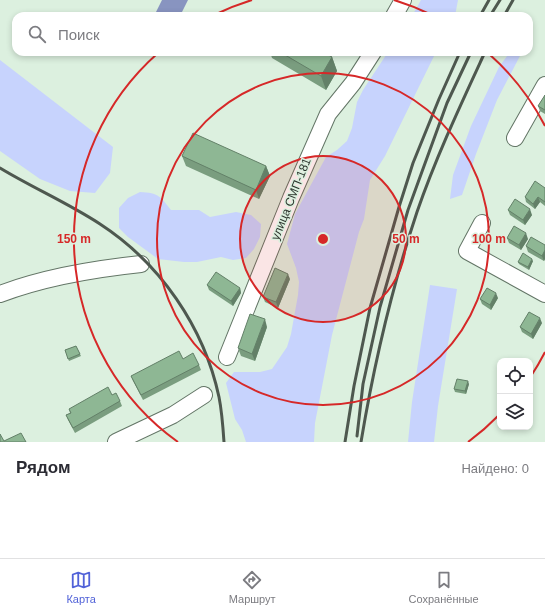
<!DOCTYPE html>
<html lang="ru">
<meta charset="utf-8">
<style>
body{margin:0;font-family:Arial,sans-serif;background:#f2f2f3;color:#2b2b33}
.controls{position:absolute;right:12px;bottom:12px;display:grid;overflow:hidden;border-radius:8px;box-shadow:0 2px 6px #0003}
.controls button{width:36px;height:36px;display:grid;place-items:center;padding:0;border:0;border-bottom:1px solid #e1e1e2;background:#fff;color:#2b2b33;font:20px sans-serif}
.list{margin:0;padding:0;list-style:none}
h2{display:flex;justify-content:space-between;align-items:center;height:52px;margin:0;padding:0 16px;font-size:17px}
h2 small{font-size:13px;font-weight:400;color:#7c7c81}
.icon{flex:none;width:22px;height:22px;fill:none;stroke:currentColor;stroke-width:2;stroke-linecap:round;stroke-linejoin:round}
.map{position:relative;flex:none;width:545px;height:442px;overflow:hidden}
.search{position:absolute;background:#fff;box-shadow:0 2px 6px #0003;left:12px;right:12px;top:12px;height:44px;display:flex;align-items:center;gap:10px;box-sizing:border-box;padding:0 14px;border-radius:12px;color:#7c7c81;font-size:15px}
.sheet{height:116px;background:#fff}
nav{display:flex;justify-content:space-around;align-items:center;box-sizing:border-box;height:56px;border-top:1px solid #e1e1e2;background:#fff;font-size:11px;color:#7c7c81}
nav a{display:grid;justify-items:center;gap:2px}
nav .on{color:#5162d8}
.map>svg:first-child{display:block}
.green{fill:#c7d3fd}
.water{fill:#8894c0}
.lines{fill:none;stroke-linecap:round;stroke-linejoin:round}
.minor-casing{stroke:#637566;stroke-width:18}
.minor{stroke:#fff;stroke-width:16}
.rail{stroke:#4e584f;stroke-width:3}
.wall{fill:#7a9d7f}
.shaded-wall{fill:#638068}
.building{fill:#8eb794;stroke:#638068}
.ring{fill:none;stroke:#d62828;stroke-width:2}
.labels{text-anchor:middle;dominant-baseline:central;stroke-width:3;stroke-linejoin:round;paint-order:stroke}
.street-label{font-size:12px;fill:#2d352e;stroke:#dcf0df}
.centre{fill:#d62828;stroke:#dcf0df;stroke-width:2}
.ring-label{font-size:12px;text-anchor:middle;font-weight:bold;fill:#d62828;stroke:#dcf0df;stroke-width:3;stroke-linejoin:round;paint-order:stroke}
</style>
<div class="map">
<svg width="545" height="442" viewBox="0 0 545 442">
<rect width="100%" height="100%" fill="#dcf0df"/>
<path class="green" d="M421 0H458L455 16H412Z
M388 52H436L385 156 370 180 364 219 359 232 332 335 315 423 314 442H246L242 430 235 419 226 383 234 372H260L272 369 287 347 291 334 298 295 299 282 296 268 287 244 295 214 326 157 337 150 347 141 352 128 357 102 363 90Z
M510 52H522L497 100 476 154 462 195 450 199 453 175 471 126 499 67Z
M0 60 113 147 110 173 95 193 70 191 40 179 0 151Z
M140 192C159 193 160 196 171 210H199L210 217 236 212 251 215 261 224 260 237 254 249 246 258 233 260 221 257 197 262H184L158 259 128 237 119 228V208L128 198Z
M430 285 457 289 438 406 434 442H408L412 402Z"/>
<path class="water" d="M162 0H188L180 16H154Z"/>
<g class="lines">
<g class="minor-casing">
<path id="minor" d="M394 16 403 0
M515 138 545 85
M482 223 467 251 545 294
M0 294C45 277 93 269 141 264
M227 357 291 198 328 114 353 83 373 52
M116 442 173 415 204 395"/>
</g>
<use href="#minor" class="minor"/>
<path class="rail" d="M480 16 489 0
M490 16 500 0
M504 16 513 0
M0 168C33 188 68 203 100 224 160 263 204 327 219 397 222 412 223 427 224 442
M357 436 363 384 380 307 408 210 447 103 471 52
M345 442 354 386 370 308 399 207 413 163 439 99 460 52
M361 442C374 364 392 287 417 212 436 157 461 104 485 52"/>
</g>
<path class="wall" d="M270 52H323L332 57 337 71 326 90 272 58Z
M545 95V114L540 111 538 106Z
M182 156 266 166 270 176 259 199 186 166Z
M545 188V206L540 202 535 209 526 202 525 197Z
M508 210 532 215 525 225 510 215Z
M507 238 528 239 521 250 509 243Z
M545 245V259L544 261 528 252 526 246Z
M533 261 529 270 519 264 518 262Z
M290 279 278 308 265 302 263 297Z
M207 285 240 288 241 293 233 306 209 290Z
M498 298 491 310 482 304 480 299Z
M542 323 533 339 522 332 520 327Z
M267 327 255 361 241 356 238 348Z
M76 346 81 356 69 361 65 350Z
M183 359 199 365 201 370 143 400 133 381 131 376Z
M469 384 466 394 455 392 454 389Z
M112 395 120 401 122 406 75 433 68 420 66 415 70 413 69 409Z"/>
<path class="shaded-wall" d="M332 57 337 71 326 90 321 76Z
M266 166 270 176 259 199 256 190Z
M538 197 540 202 535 209 533 204Z
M530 209 532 215 525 225 523 220Z
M526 233 528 239 521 250 519 245Z
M545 250V259L544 261 542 256Z
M532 259 533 261 529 270 528 267Z
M288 274 290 279 278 308 276 302Z
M240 288 241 293 233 306 231 301Z
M496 293 498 298 491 310 490 305Z
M540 318 542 323 533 339 531 334Z
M265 319 267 327 255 361 252 354Z
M468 381 469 384 466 394 465 391Z"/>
<path class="building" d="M280 52H323L332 57 321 76Z
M545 95V110L538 106Z
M193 133 266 166 256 190 182 156Z
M535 181 545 188V202L538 197 533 204 525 197Z
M515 199 530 209 523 220 508 210Z
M514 226 526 233 519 245 507 238Z
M531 237 545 245V250L542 256 526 246Z
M523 253 532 259 528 267 518 262Z
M275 268 288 274 276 302 263 297Z
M216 272 240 288 231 301 207 285Z
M487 288 496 293 490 305 480 299Z
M529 312 540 318 531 334 520 327Z
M250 314 265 319 252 354 238 348Z
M76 346 80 354 68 359 65 350Z
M179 351 183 359 193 353 199 365 141 395 131 376Z
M457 379 468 381 465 391 454 389Z
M108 387 112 395 116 393 120 401 73 428 66 415 71 413 69 409Z
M21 433 26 442H0V434L4 441Z"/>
<circle cx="323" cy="239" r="83" fill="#d62828" fill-opacity=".12"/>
<g class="ring">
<circle cx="323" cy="239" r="83"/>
<circle cx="323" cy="239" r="166"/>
<path d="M545 352A249 249 0 0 1 531 376M499 415A249 249 0 0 1 468 442M178 442A249 249 0 0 1 158 53M214 15A249 249 0 0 1 252 0M394 0A249 249 0 0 1 432 15M488 53A249 249 0 0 1 545 126"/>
</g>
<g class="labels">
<g class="street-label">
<text transform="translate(291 199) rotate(-68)">улица СМП-181</text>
</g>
</g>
<circle cx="323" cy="239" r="6" class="centre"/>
<g class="ring-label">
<text x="406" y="243">50 m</text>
<text x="489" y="243">100 m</text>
<text x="74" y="243">150 m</text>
</g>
</svg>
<div class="controls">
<button><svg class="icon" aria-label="locate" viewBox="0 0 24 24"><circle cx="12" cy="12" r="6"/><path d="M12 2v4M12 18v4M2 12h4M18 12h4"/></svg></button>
<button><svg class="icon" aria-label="layers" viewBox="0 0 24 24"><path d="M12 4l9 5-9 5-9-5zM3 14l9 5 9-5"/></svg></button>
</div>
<div class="search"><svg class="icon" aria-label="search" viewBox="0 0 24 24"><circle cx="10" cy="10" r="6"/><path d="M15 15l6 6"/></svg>Поиск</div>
</div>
<section class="sheet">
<h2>Рядом<small>Найдено: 0</small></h2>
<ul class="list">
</ul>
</section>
<nav>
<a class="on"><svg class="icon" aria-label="map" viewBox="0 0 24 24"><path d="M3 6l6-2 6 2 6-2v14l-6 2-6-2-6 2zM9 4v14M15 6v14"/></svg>Карта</a>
<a><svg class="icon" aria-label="directions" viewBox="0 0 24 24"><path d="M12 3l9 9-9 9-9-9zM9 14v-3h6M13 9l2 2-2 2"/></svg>Маршрут</a>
<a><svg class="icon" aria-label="saved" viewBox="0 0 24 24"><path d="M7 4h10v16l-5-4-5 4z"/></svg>Сохранённые</a>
</nav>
